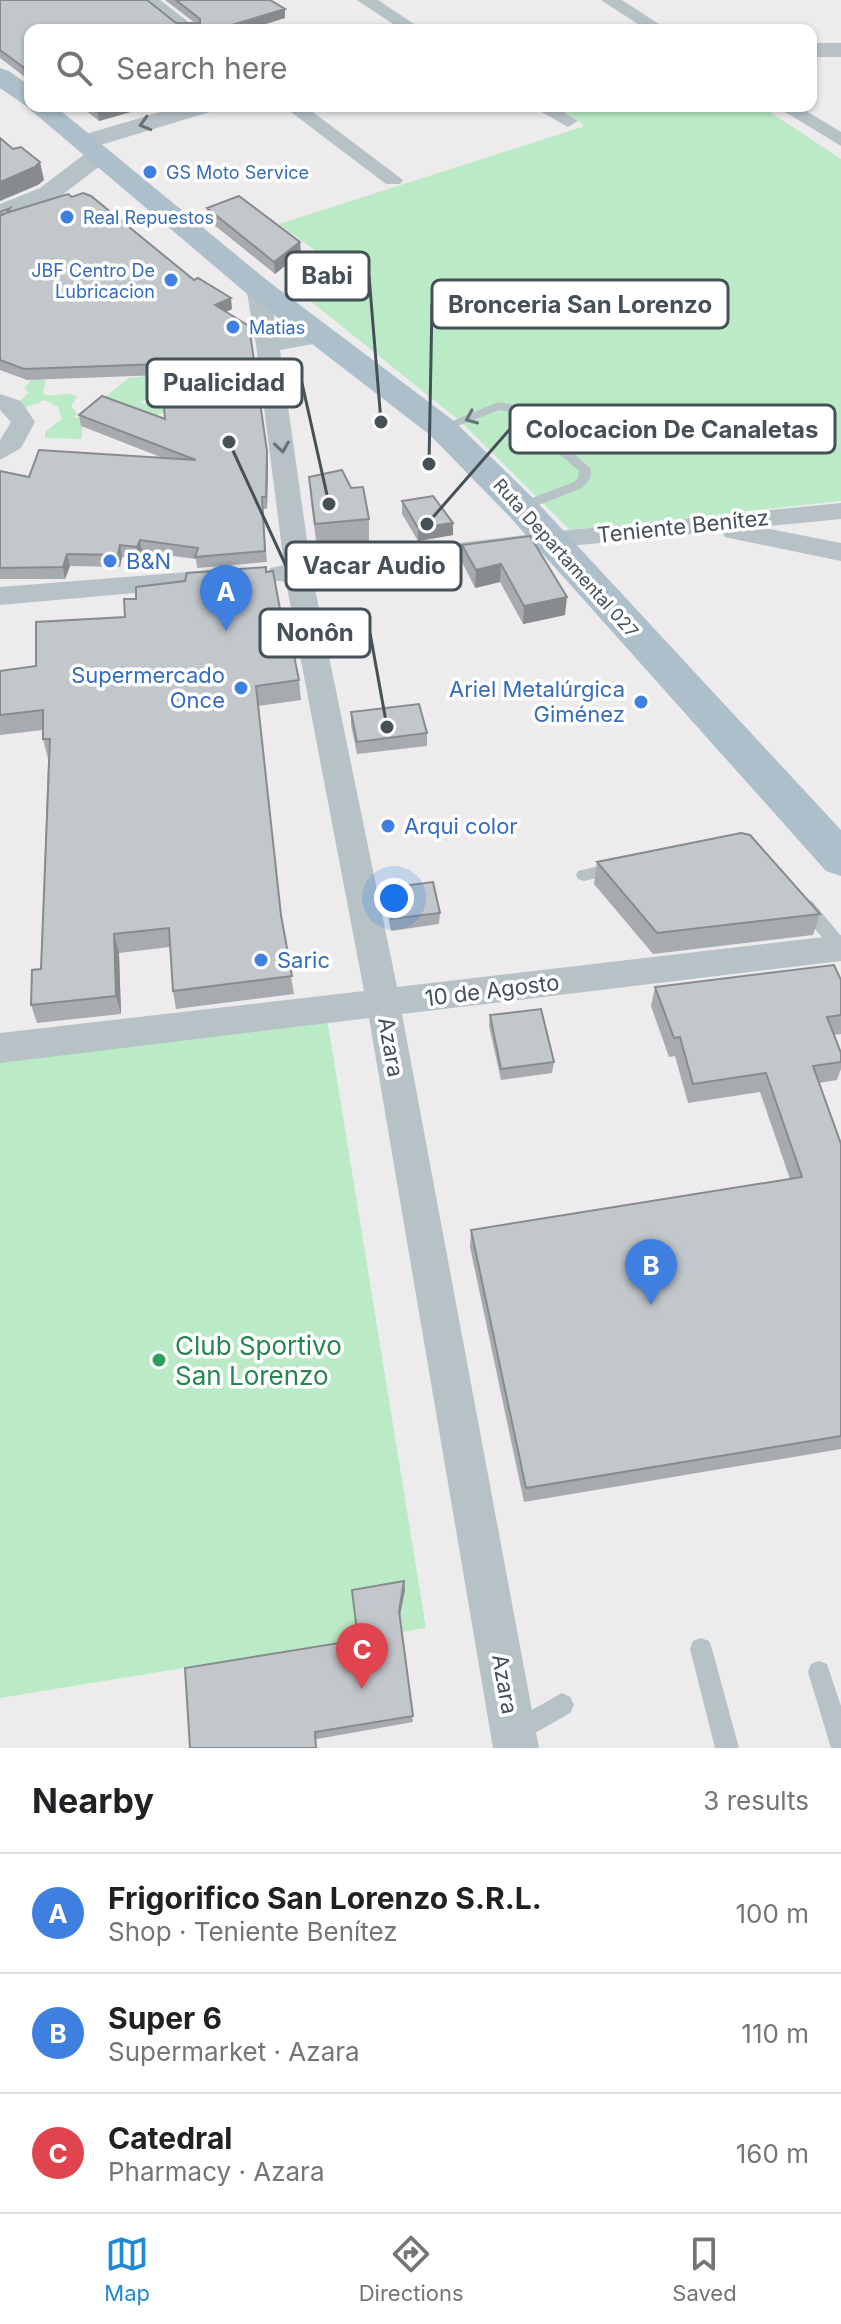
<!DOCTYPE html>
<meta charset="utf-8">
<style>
body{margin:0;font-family:Inter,sans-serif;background:#f2f2f2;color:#202124}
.you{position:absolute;left:394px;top:898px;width:28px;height:28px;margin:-20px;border:6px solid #fff;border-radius:50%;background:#1a73e8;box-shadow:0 0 0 12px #1a73e833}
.badge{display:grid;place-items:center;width:52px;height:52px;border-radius:50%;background:#2188d2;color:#fff;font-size:26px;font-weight:700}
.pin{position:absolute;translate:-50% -66px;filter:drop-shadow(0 2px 4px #0008)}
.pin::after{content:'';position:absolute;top:42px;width:28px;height:24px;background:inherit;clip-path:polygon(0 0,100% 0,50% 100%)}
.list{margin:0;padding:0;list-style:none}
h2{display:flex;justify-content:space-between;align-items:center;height:104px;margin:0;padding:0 32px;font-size:34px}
h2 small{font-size:26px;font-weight:400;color:#757577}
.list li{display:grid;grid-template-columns:52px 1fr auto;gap:24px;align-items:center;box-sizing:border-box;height:120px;padding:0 32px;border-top:2px solid #e0e0e0}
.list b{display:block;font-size:30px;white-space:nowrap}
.list p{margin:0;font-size:26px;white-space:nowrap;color:#757577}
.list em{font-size:26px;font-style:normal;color:#757577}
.icon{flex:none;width:44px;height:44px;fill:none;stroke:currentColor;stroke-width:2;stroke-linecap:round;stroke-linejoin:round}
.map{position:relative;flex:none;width:841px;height:1748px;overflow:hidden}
.search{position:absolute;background:#fff;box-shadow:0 2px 6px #0004;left:24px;right:24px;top:24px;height:88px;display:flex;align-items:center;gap:20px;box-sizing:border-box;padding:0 28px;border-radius:16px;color:#757577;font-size:30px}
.sheet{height:464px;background:#fff}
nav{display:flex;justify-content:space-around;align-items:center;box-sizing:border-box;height:112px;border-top:2px solid #e0e0e0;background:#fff;font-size:22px;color:#757577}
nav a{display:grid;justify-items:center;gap:4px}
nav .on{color:#2188d2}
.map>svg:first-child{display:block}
.green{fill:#baebc6}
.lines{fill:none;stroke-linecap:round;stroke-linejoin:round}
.service{fill:#b7c2c7;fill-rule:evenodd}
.minor{fill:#b7c2c7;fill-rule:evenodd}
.tertiary{fill:#b7c2c7;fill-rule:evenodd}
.primary{fill:#acbfca;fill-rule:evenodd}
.wall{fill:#a7abaf}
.shaded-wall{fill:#888b8e}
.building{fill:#c2c7cb;stroke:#888b8e;stroke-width:2}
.oneway{stroke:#677379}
.shop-dot{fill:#3f7fe0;stroke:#fff;stroke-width:3}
.leisure-dot{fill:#2e9e5b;stroke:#fff;stroke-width:3}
.labels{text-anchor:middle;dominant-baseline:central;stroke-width:7;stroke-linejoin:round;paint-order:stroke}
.far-shop-label{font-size:18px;fill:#366cbe;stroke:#fff;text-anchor:start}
.far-street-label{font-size:18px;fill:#455157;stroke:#fff}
.street-label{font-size:22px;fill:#455157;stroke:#fff}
.shop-label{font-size:22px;fill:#366cbe;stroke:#fff;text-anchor:start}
.near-leisure-label{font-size:26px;fill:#27864d;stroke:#fff;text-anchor:start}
.leader{fill:none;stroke:#455157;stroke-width:3}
.callout-dot{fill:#455157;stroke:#fff;stroke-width:3}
.callout{fill:#fff;stroke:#455157;stroke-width:3}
.callout-label{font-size:24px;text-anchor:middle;font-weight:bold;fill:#455157}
</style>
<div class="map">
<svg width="841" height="1748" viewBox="0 0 841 1748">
<rect width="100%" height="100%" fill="#eeebec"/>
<path class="green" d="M558 106H761L841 159V501L570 530 461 422 283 279 320 254 279 224 585 126Z
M185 371 163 397 138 402 153 405 165 402V412L156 416V421L101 400 129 378Z
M46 378 43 394C55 399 68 389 77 397L71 406 77 414 74 417 82 418V439L45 438V432L62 419 58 407 45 400 25 408 18 403 29 392 24 389 32 379Z
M327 1018 426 1628 0 1698V1058Z"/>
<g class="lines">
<path class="service" d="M498 402 519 406 589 467 591 470 590 479 582 488 526 510H516V504L574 482 578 478 579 471 511 412 499 410 442 432 436 428Z
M616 862 622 864 624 868 622 872 584 881 578 879 576 875 578 871Z
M806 900 812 901 841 936V955L835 953 800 911 798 906 800 901Z
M701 1638 709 1641 712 1649 739 1748H715L690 1649 693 1641Z
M819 1661 827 1664 841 1706V1748H831L808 1672 811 1664Z
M562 1693 570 1697 574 1705 570 1713 523 1740 515 1744 507 1740 503 1732 507 1724Z"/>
<path class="minor" d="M140 0H160L199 30H179Z
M357 0H378L423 30H402Z
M601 0H622L668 30H647Z
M283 106H305L403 180 400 184H386Z
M531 106H555L578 121 568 127Z
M775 106H798L841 132V146Z
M257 280 268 287 278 336 322 329 330 331 333 336 330 341 280 350 310 561 549 532 841 503V519L759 527 841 543V561L734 539 725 537 721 531 549 548 313 579 397 987 841 935V961L402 1014 539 1748H493L369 1018 0 1063V1033L364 991 286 582 270 580 267 574 270 568 284 565 256 345 246 287Z
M0 394 21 401 35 422 21 448 0 460V440L11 422 0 410Z
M226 569 236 572 240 578 236 584 0 605V587Z"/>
<path class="tertiary" d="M811 43H841V57H811Z
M180 106H217L213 111 94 147H76L73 142 76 137Z
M99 148 108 150 111 155 108 160 58 198 0 221V204L40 188 90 150Z"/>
<path class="primary" d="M0 68 9 71 30 86V106H55L268 281 454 421 534 499 841 830V876L826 871 508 515 430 435 246 293 26 106 0 88Z"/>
</g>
<path class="wall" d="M0 0H147L176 23H195L165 0H270L285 9V18L246 30H30V75L25 77 0 58Z
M80 106H143L141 109 99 121Z
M10 208 11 212 194 280 232 309 226 312 268 463 267 509H263L267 562 197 568 196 559 142 552 139 559 122 557 120 567 70 566 65 579H0V471L29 477 163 458 81 426 79 415 165 419 161 375 27 380 0 370V212Z
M207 208 301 253 275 274 208 220Z
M309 477 351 488 369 519V544L317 548 311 502Z
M402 501 453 523V535L418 541 402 514Z
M530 536 565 615 523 624 500 582 475 588 462 562V545Z
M266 572 299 680 301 700 258 706 281 917 294 994 176 1009 173 991 170 947 119 953 121 1014 37 1023 31 1005 41 969 48 759 43 739V730L0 735V671L36 666 125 617 136 599Z
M351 712 427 733V746L357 754 351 725Z
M597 862 820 914 813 935 653 954 594 884Z
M385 888 440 913 439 924 391 931 385 900Z
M841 980V1034L834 1035 841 1053V1069L837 1080 819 1083 841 1144V1449L524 1502 470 1247 471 1230 790 1179 760 1092 688 1103 675 1056 669 1057 651 1006 655 987Z
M490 1015 554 1062 552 1073 501 1080 489 1026Z
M405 1590 400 1616 413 1722 317 1739 190 1748 358 1640Z"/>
<path class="shaded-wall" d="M285 9V18L246 30H215Z
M30 65V75L25 77 23 67Z
M118 106H143L141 109 99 121 98 112Z
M40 162 44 180 38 185 0 201V182Z
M300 242 301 253 275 274 274 262Z
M231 298 232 309 216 317 215 305Z
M267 451 268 463 267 509 266 497Z
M453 523V535L418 541V528Z
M140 540 142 552 139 559 137 547Z
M120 545 122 557 120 567 118 555Z
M67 554 70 566 65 579 63 567Z
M501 564 500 582 475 588 476 570Z
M567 597 565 615 523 624 524 606Z
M114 934 119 953 121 1014 116 996Z
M404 1581 405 1590 399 1619V1611Z"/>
<path class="building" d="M0 0H147L176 23H200V19L176 0H270L285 9 215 30H30V65L23 67 0 50Z
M90 106H118L98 112Z
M0 138 13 149 21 147 40 162 35 167 0 182Z
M83 193 91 196 194 280 198 278 231 298 215 305 249 326 267 451 266 497H262L265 551 195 557 198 548 140 540 137 547 120 545 118 555 67 554 63 567 0 568V471L29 477 39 450 196 460 79 415 102 396 165 419 160 364 24 369 0 360V216L4 214 0 212 10 208 6 213 68 194 72 197Z
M239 196 300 242 274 262 207 208Z
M342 470 351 488 363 487 369 519 315 524 309 477Z
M433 496 453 523 418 528 402 501Z
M530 536 567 597 524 606 501 564 476 570 462 545Z
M266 567V572L273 571 286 642 291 641 299 680 256 686 281 915 292 976 173 991 169 928 114 934 116 996 31 1005 32 970 41 969 50 739H43V710L0 715V671L36 666V622L125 617 124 599H136V587L185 581 187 573Z
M419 704 427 733 357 742 351 712Z
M741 833 750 835 820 914 657 933 597 862Z
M433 882 440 913 391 919 385 888Z
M834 965 841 980V1015L827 1017 841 1053V1062L813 1066 841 1144V1436L526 1488 471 1230 802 1177 766 1073 693 1084 680 1037 674 1038 655 987Z
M541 1009 554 1062 501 1069 490 1015Z
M404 1581 399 1611 413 1716 315 1732 316 1748H190L185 1668 358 1640 352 1590Z"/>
<defs><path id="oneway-chevron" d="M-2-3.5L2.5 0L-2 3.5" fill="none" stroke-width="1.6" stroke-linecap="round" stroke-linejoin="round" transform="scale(2)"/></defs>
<g class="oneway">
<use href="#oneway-chevron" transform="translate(145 124) rotate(164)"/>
<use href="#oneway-chevron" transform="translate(471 418) rotate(157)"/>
<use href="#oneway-chevron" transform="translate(282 447) rotate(82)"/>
</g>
<g class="shop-dot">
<circle cx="150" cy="172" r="8"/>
<circle cx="67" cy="217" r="8"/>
<circle cx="171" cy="280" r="8"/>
<circle cx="233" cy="327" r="8"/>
<circle cx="110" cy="561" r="8"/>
<circle cx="241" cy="688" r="8"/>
<circle cx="641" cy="702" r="8"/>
<circle cx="388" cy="826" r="8"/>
<circle cx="261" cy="960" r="8"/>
</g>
<circle class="leisure-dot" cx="159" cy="1360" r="8"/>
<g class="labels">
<g class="far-shop-label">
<text x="166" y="172">GS Moto Service</text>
<text x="83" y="217">Real Repuestos</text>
<text x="155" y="270" text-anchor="end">JBF Centro De<tspan x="155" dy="21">Lubricacion</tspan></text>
<text x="249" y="327">Matias</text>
</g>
<g class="far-street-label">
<text transform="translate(566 558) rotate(48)">Ruta Departamental 027</text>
</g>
<g class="street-label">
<text transform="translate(683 526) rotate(-6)">Teniente Benítez</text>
<text transform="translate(492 990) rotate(-7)">10 de Agosto</text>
<text transform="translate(391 1047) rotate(80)">Azara</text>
<text transform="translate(505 1684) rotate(80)">Azara</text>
</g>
<g class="shop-label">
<text x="126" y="561">B&amp;N</text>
<text x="225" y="675" text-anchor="end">Supermercado<tspan x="225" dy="25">Once</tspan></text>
<text x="625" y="689" text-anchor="end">Ariel Metalúrgica<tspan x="625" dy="25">Giménez</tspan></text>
<text x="404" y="826">Arqui color</text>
<text x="277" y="960">Saric</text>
</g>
<g class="near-leisure-label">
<text x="175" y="1345">Club Sportivo<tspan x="175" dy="30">San Lorenzo</tspan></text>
</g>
</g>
<path class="leader" d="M381 422L369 276M429 464L432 304M329 504L302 383M427 524L510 429M229 442L286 566M387 727L370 633"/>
<g class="callout-dot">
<circle cx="381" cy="422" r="8"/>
<circle cx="429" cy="464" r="8"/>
<circle cx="329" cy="504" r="8"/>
<circle cx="427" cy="524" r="8"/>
<circle cx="229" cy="442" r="8"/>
<circle cx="387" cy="727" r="8"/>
</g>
<g class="callout">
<rect x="286" y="252" width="83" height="48" rx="8"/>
<rect x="432" y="280" width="296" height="48" rx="8"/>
<rect x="147" y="359" width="155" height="48" rx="8"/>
<rect x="510" y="405" width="325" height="48" rx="8"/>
<rect x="286" y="542" width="175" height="48" rx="8"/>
<rect x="260" y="609" width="110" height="48" rx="8"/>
</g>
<g class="callout-label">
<text x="327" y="284">Babi</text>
<text x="580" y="313">Bronceria San Lorenzo</text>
<text x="224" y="391">Pualicidad</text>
<text x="672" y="438">Colocacion De Canaletas</text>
<text x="374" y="574">Vacar Audio</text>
<text x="315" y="641">Nonôn</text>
</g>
</svg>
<div class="you"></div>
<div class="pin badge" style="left:226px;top:631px;background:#3f7fe0">A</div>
<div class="pin badge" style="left:651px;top:1305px;background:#3f7fe0">B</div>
<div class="pin badge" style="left:362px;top:1689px;background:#e0444e">C</div>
<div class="search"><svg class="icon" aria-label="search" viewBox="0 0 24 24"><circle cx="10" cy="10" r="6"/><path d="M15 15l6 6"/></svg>Search here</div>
</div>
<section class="sheet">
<h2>Nearby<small>3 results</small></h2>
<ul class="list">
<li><span class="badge" style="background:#3f7fe0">A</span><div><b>Frigorifico San Lorenzo S.R.L.</b><p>Shop · Teniente Benítez</p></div><em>100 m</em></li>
<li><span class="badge" style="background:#3f7fe0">B</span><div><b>Super 6</b><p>Supermarket · Azara</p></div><em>110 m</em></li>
<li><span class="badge" style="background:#e0444e">C</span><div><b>Catedral</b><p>Pharmacy · Azara</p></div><em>160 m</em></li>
</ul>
</section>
<nav>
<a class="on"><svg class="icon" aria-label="map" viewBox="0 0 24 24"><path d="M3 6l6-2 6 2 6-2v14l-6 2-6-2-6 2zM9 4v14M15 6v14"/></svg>Map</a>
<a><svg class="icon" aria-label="directions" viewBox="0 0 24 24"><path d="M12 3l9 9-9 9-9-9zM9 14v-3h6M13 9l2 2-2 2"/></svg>Directions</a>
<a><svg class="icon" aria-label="saved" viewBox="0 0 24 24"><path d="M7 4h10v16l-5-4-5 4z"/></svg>Saved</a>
</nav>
